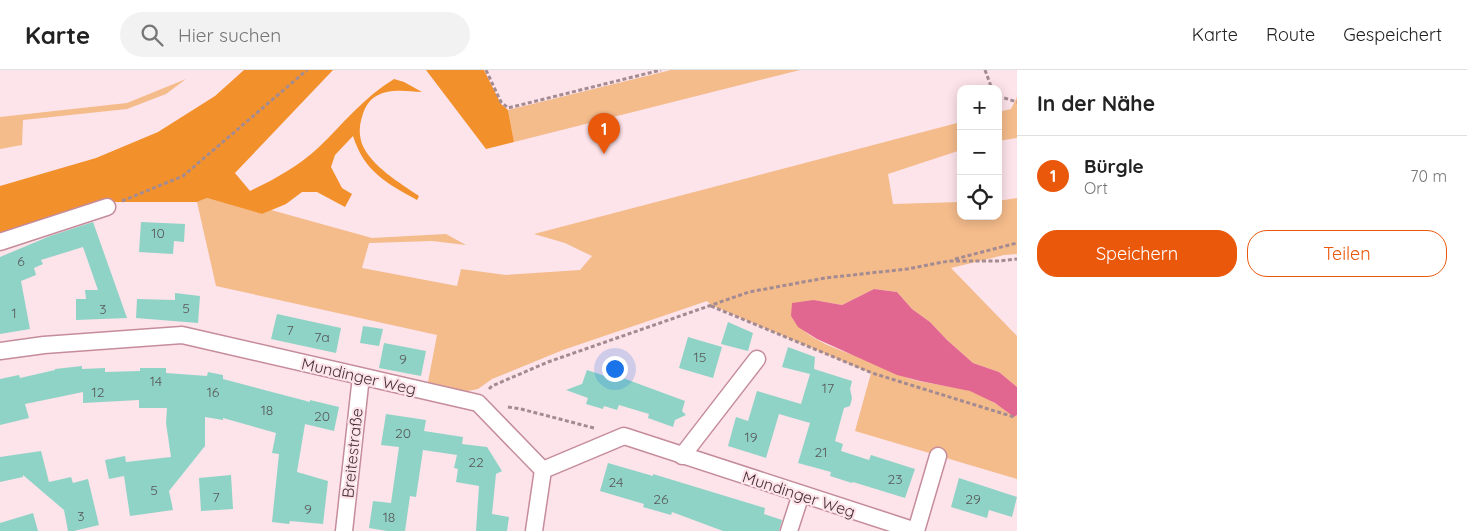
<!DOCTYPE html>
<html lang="de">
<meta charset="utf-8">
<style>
body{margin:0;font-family:Quicksand,sans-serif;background:#f2f2f2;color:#222}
.controls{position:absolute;right:15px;top:15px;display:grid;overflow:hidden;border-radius:10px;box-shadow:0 2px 12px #0003}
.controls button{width:45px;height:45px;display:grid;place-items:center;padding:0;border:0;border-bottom:1px solid #e0e0e0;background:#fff;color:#222;font:25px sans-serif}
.you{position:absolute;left:614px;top:298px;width:18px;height:18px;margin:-12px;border:4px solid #fff;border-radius:50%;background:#1a73e8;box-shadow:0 0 0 8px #1a73e833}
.badge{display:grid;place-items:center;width:32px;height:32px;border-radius:50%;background:#ea580c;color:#fff;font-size:16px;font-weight:700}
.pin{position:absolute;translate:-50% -41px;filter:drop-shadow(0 1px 2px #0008)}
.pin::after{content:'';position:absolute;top:26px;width:18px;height:15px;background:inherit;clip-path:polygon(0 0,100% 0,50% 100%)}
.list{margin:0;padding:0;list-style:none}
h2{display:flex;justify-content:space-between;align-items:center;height:65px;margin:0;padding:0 20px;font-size:21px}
h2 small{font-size:16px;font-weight:400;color:#767676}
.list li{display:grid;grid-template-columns:32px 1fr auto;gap:15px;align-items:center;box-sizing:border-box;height:80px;padding:0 20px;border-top:1px solid #e0e0e0}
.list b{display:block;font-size:19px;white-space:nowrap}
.list p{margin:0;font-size:16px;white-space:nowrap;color:#767676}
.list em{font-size:16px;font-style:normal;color:#767676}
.actions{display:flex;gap:10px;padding:15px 20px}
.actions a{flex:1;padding:11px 0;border:1px solid #ea580c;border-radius:20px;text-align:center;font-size:18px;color:#ea580c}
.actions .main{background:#ea580c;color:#fff}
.icon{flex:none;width:28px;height:28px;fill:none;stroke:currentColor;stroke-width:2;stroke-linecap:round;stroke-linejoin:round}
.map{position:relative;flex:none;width:1017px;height:461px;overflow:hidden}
header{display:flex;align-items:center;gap:30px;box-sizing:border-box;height:70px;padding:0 25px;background:#fff;border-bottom:1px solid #e0e0e0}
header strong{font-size:24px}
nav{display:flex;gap:28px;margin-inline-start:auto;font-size:18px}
.search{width:350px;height:45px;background:#f2f2f2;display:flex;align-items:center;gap:12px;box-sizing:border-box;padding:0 18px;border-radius:28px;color:#767676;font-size:19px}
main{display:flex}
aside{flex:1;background:#fff}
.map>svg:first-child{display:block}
.green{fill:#f4bb8b}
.forest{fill:#f2912b}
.water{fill:#e26790}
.building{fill:#8ed3c6}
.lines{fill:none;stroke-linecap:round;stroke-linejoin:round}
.street-casing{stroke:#c58c9b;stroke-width:19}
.path{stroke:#a48b92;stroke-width:3;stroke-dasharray:4 2.5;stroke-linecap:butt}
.street{stroke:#fff;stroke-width:16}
.labels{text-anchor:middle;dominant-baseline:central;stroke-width:4.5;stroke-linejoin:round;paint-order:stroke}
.number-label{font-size:14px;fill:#5a595a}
.street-label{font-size:16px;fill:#483036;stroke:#fde3ea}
</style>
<header>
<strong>Karte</strong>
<div class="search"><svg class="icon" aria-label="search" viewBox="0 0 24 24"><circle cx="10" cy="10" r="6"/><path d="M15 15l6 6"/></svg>Hier suchen</div>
<nav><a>Karte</a><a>Route</a><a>Gespeichert</a></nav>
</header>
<main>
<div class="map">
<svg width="1017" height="461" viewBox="0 0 1017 461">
<rect width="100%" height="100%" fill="#fde3ea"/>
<path class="green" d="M671 0H800L514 72 508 40Z
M186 9 166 24 127 39 23 50 22 75 0 79V47L127 33Z
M1017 27V68L998 71V42L1011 39Z
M961 52V80L888 104 893 134 961 132V146H998V131L1017 128V184L1004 185 951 198 1017 266V317L999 302 973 293 947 270 930 252 912 239 897 222 874 219 842 235 814 230 791 246C807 272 842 280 869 291 886 298 901 307 918 311 936 315 954 316 971 321 987 327 1000 336 1014 347L1017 345V409L855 361 871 303 711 235 707 231 563 280 492 309 478 319 468 321 461 320 428 312 437 265 216 216 197 132 207 128 262 144 271 140 372 168 446 164 466 175 432 171 369 173 362 198 457 216 461 199 506 205 580 200 592 186 565 173 534 164Z"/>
<path class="forest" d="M244 0H333L235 103 250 121C275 109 297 97 318 78 343 54 364 27 394 9L404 12 422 22C397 20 370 16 362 47 359 56 359 65 362 74 371 96 400 113 419 126L417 130C386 113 364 101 353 66L335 85 331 97 342 118 352 124 345 137 317 122H302L286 134 262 144 207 128 197 132H100L48 147 0 166V116L96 88 158 62 215 26Z
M426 0H484L501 34 508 40 514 72 486 79Z"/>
<path class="water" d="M874 219 897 222 912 239 930 252 947 270 973 293 999 302 1017 317V345L1014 347 995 333 970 321 920 311 897 305 817 269 798 257 791 246 792 233 814 230 842 235Z"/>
<path class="building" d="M93 152 127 248 76 250V229H86L85 220H98L83 177 41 190 43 194 34 198 36 205 21 211 30 259 0 264V187L50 166Z
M141 152 185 154 184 172 174 171 173 184 139 182Z
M175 223 200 226 198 253 136 248 137 229 175 230Z
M277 244 341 258 336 283 271 269Z
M728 252 753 263 748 281 721 274Z
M363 256 383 259 379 276 360 273Z
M688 267 722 277 713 308 679 298Z
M384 273 426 281 421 306 379 298Z
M788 277 815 287 814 299 852 311 850 319 852 328 850 336 844 338 835 371 843 374 841 381 869 390 871 385 915 399 905 428 853 412 852 413 830 406 831 402 798 393 810 353 779 344 766 388 728 376 736 347 748 351 757 321 801 334 810 304 782 297Z
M82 296V299L105 298V302L140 301V298H166V303L207 306 208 302 223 305V309L310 332V330L339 337 334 361 305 354 297 402 328 411 323 454 290 451 289 454 272 452 279 384 272 383 276 363 223 348V350L205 347V376L169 421 173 440 130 446 124 406 109 409 105 390 125 386 126 392 171 387 166 353 167 338H139V330L83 333V322L25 334 29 348 0 355V309L19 305 20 308 55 300V299Z
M587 300 611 308 612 304 685 331 682 341 686 345 675 350 673 357 648 348 649 344 619 335 617 340 604 336 603 339 586 334 588 328 566 320 582 314Z
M386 344 426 350 424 361 463 367 462 374 487 377 502 401 496 404 492 444 509 447 507 461H476L479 416 456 412 458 399 454 398 457 385 423 380 416 427 410 426 405 461H387L369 458 373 431 391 433 399 377 381 375Z
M41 381 49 412 71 407 73 413 88 409 99 455 74 461H68L64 440 23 405V407L0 412V387Z
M608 393 653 406V404L765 438 764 444 782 450 779 461H723L672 442 671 445 643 437 644 434 600 421Z
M231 405 233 439 201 441 199 408Z
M959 408 1017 427 1012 447 989 440 987 448 951 437Z
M33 443 38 461H0V453Z"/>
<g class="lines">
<g class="street-casing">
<path id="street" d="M0 172 107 137
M0 281 44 275 182 265 478 333 543 400 624 366 916 461
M682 386 757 289
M344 461 361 306
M534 461 543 400
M789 461 801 424
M916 461 938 386"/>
</g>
<path class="path" d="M486 0 501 32 508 38 661 0
M985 0 992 19
M998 26 1017 32
M122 131 183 106 307 0
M955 189 1017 173
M711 236 872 303 1014 347
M489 319 492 316 548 292 749 222 825 208 907 199 949 191H1000L1017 189
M508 337 521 339 594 358"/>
<use href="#street" class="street"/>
</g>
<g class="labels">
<g class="number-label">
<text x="158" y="163">10</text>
<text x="21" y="191">6</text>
<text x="186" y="238">5</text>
<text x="103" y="239">3</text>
<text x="14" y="243">1</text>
<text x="290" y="260">7</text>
<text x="322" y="267">7a</text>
<text x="700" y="287">15</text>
<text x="403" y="289">9</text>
<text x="156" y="311">14</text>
<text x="828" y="318">17</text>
<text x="98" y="322">12</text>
<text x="213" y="322">16</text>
<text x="267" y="340">18</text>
<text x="322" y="346">20</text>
<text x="403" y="363">20</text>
<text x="751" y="367">19</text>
<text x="821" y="382">21</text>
<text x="476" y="392">22</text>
<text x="895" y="409">23</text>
<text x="616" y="412">24</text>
<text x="154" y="420">5</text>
<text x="216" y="427">7</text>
<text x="661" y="429">26</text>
<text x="973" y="429">29</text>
<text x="308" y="439">9</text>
<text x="81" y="446">3</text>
<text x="389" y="447">18</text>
</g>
<g class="street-label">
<text transform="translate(359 306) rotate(13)">Mundinger Weg</text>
<text transform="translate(352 383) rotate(-84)">Breitestraße</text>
<text transform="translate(799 424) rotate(18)">Mundinger Weg</text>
</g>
</g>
</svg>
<div class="controls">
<button>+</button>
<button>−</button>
<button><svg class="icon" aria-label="locate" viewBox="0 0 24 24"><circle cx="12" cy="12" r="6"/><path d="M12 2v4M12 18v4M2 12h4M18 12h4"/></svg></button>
</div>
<div class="you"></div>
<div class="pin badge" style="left:604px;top:84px">1</div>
</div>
<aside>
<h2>In der Nähe<small></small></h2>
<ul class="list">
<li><span class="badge">1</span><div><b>Bürgle</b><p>Ort</p></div><em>70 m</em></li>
</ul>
<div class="actions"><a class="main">Speichern</a><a>Teilen</a></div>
</aside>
</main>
